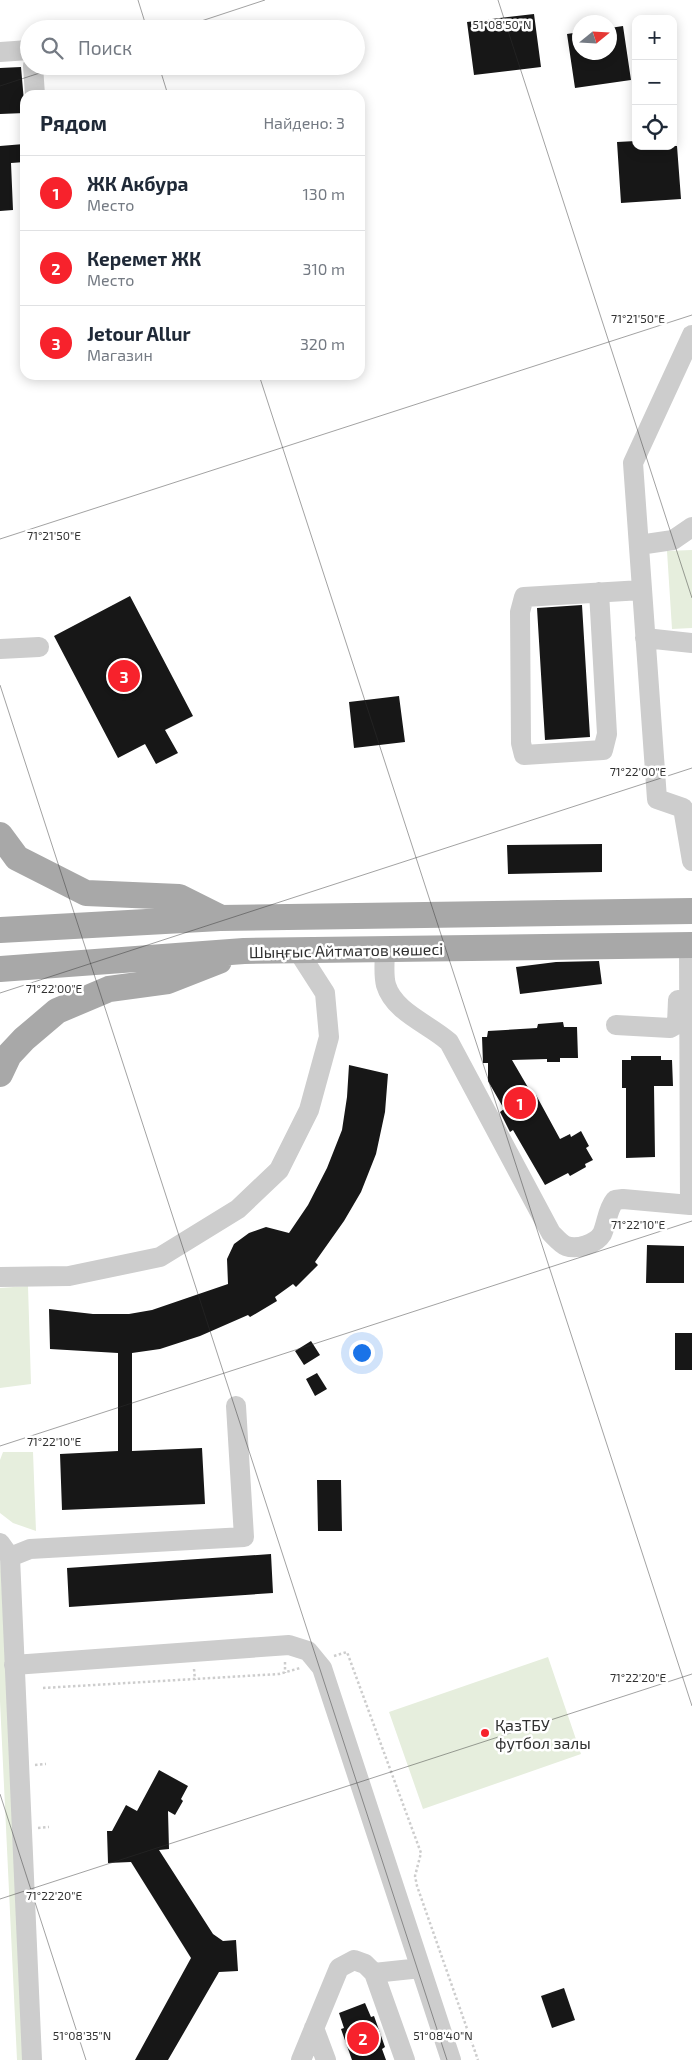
<!DOCTYPE html>
<html lang="ru">
<meta charset="utf-8">
<style>
body{margin:0;font-family:"Exo 2",sans-serif;background:#f6f6f7;color:#1f2937}
.controls{position:absolute;right:15px;top:15px;display:grid;overflow:hidden;border-radius:10px;box-shadow:0 2px 12px #0003}
.controls button{width:45px;height:45px;display:grid;place-items:center;padding:0;border:0;border-bottom:1px solid #e0e1e3;background:#fff;color:#1f2937;font:25px sans-serif}
.compass{position:absolute;left:572px;top:15px;width:45px;height:45px;border-radius:50%;background:#fff;box-shadow:0 2px 12px #0003;rotate:72deg}
.you{position:absolute;left:361px;top:1352px;width:18px;height:18px;margin:-12px;border:4px solid #fff;border-radius:50%;background:#1a73e8;box-shadow:0 0 0 8px #1a73e833}
.badge{display:grid;place-items:center;width:32px;height:32px;border-radius:50%;background:#f7222c;color:#fff;font-size:16px;font-weight:700}
.pin{position:absolute;translate:-50% -50%;border:2px solid #fff;box-shadow:0 1px 5px #0006}
.list{margin:0;padding:0;list-style:none}
h2{display:flex;justify-content:space-between;align-items:center;height:65px;margin:0;padding:0 20px;font-size:21px}
h2 small{font-size:16px;font-weight:400;color:#747a83}
.list li{display:grid;grid-template-columns:32px 1fr auto;gap:15px;align-items:center;box-sizing:border-box;height:75px;padding:0 20px;border-top:1px solid #e0e1e3}
.list b{display:block;font-size:19px;white-space:nowrap}
.list p{margin:0;font-size:16px;white-space:nowrap;color:#747a83}
.list em{font-size:16px;font-style:normal;color:#747a83}
.icon{flex:none;width:28px;height:28px;fill:none;stroke:currentColor;stroke-width:2;stroke-linecap:round;stroke-linejoin:round}
.map{position:relative;flex:none;width:692px;height:2060px;overflow:hidden}
.search{position:absolute;background:#fff;box-shadow:0 2px 12px #0003;left:20px;top:20px;width:345px;height:55px;display:flex;align-items:center;gap:12px;box-sizing:border-box;padding:0 18px;border-radius:28px;color:#747a83;font-size:19px}
.panel{position:absolute;background:#fff;box-shadow:0 2px 12px #0003;left:20px;top:90px;width:345px;height:290px;border-radius:15px}
.map>svg:first-child{display:block}
.green{fill:#e6eedd}
.building{fill:#171717}
.lines{fill:none;stroke-linecap:round;stroke-linejoin:round}
.path{stroke:#cdcdcd;stroke-width:2.5;stroke-dasharray:2.5 2.5;stroke-linecap:butt}
.minor{stroke:#cdcdcd;stroke-width:20}
.major{stroke:#a8a8a8;stroke-width:26}
.ticks{fill:none;stroke:#303030;stroke-width:1;stroke-opacity:0.45}
.poi-dot{fill:#f7222c;stroke:#fff;stroke-width:2}
.labels{text-anchor:middle;dominant-baseline:central;stroke-width:5;stroke-linejoin:round;paint-order:stroke}
.street-label{font-size:16px;fill:#303030;stroke:#fff}
.poi-label{font-size:16px;fill:#303030;stroke:#fff;text-anchor:start}
.ticks-label{font-size:12px;text-anchor:middle;fill:#303030;stroke:#fff;stroke-width:5;stroke-linejoin:round;paint-order:stroke}
</style>
<div class="map">
<svg width="692" height="2060" viewBox="0 0 692 2060">
<rect width="100%" height="100%" fill="#fff"/>
<path class="green" d="M692 550V628L672 629 667 551Z
M28 1286 31 1384 0 1388V1288Z
M3 1452H33L36 1531 13 1523 0 1513V1460Z
M0 1553 26 2060H17L0 1701Z
M548 1657 581 1754 423 1809 389 1712Z"/>
<path class="building" d="M534 14 541 67 474 75 467 22Z
M623 26 631 80 575 88 567 34 580 32V52H610V28Z
M21 67 25 113 0 114V68Z
M636 141V146H677L681 199 621 203 617 142Z
M24 144 25 162 11 163 13 210 0 211V146Z
M130 596 193 716 165 730 178 753 156 764 145 744 118 758 54 636Z
M582 605 590 737 545 740 537 608Z
M399 696 405 742 354 748 349 702Z
M602 844V872L508 874 507 845Z
M599 961 602 984 520 994 516 967 556 962Z
M563 1022 564 1027H577L578 1058H560V1062H547V1059L512 1060 533 1096 536 1095 560 1139 570 1134 571 1137 581 1131 589 1146 586 1148 593 1160 585 1164 586 1167 570 1176 568 1173 545 1185 513 1130 510 1132 500 1112 504 1109 488 1081V1063H483L482 1037H487L488 1031 537 1028 538 1024Z
M631 1056H661V1060H672L673 1086H654L655 1157 626 1158V1088H622V1060H631Z
M349 1065 388 1074 385 1112 376 1154 361 1192 344 1221 315 1262 318 1265 296 1287 293 1284 275 1297 277 1301 250 1317 248 1315 200 1336 160 1349 132 1353V1451L202 1448 205 1504 62 1510 60 1454 118 1451V1353L50 1349 49 1309 93 1314H129L152 1310 228 1284 227 1259 234 1244 249 1233 266 1227 289 1233 308 1205 327 1168 342 1130 347 1097Z
M647 1245 684 1246V1283H646Z
M675 1333H692V1370H675Z
M311 1341 320 1355 304 1365 295 1351Z
M317 1373 327 1389 315 1396 306 1379Z
M317 1480H341L342 1531H318Z
M271 1554 273 1593 69 1607 67 1568Z
M159 1770 188 1786 181 1799 183 1801 175 1815 168 1811 169 1849 159 1850 213 1934 223 1941 236 1940 238 1971 219 1972 168 2060H135L191 1958 131 1862 108 1863 107 1831H112L126 1805 137 1811Z
M564 1988 575 2020 552 2028 541 1996Z
M365 2003 371 2017 374 2016 385 2047 382 2049 386 2060H352L341 2029 344 2028 339 2013Z"/>
<g class="lines">
<path class="path" d="M334 1656 347 1652 421 1853 415 1876 417 1886 478 2060
M285 1662V1673
M194 1669 195 1680
M43 1688 279 1674 300 1668
M35 1765 46 1764
M38 1828 49 1827"/>
<path class="minor" d="M0 52 29 50
M33 66 35 95
M692 335 633 463 657 799 683 808 692 861
M639 545 673 540 692 527
M599 592 607 734 603 750 524 755 521 743 520 612 524 597 642 590
M645 638 692 643
M0 649 39 647
M689 945 690 1205H692
M385 949C385 960 383 974 386 985 394 1012 429 1024 449 1042L551 1233C555 1237 561 1244 566 1246 577 1250 596 1244 602 1234 607 1223 607 1210 615 1200L623 1199 690 1205
M616 1025 670 1028 677 1024 678 1000
M0 1277 69 1276 160 1257 238 1209 279 1170 309 1110 329 1037 325 993 298 951
M0 1543 10 1557 32 2060
M10 1557 30 1549 244 1537 236 1406
M14 1665 289 1645 308 1651 322 1668 451 2060
M374 1973 421 1968
M314 2028 326 2060
M301 2060 339 1968 354 1960 365 1964 374 1973 405 2060"/>
<path class="major" d="M0 835 17 858 86 893 179 897 219 917
M0 930 220 918 692 911
M0 969 244 951 692 945
M0 1074 9 1055 24 1039 57 1011 109 989 168 981 219 961"/>
</g>
<path class="ticks" d="M138 0 147 29M498 0 692 598M177 29 265 0M159 66 168 95M0 86 61 66M259 375 692 1706M0 539 692 315M0 685 447 2060M0 993 692 768M0 1446 692 1221M0 1794 86 2060M0 1899 692 1674"/>
<circle class="poi-dot" cx="485" cy="1733" r="5"/>
<g class="labels">
<g class="street-label">
<text transform="translate(346 950) rotate(-1)">Шыңғыс Айтматов көшесі</text>
</g>
<g class="poi-label">
<text x="495" y="1724">ҚазТБУ<tspan x="495" dy="18">футбол залы</tspan></text>
</g>
</g>
<g class="ticks-label">
<text x="502" y="29">51°08'50"N</text>
<text x="638" y="323">71°21'50"E</text>
<text x="54" y="540">71°21'50"E</text>
<text x="638" y="776">71°22'00"E</text>
<text x="54" y="993">71°22'00"E</text>
<text x="638" y="1229">71°22'10"E</text>
<text x="54" y="1446">71°22'10"E</text>
<text x="638" y="1682">71°22'20"E</text>
<text x="54" y="1900">71°22'20"E</text>
<text x="82" y="2040">51°08'35"N</text>
<text x="443" y="2040">51°08'40"N</text>
</g>
</svg>
<div class="controls">
<button>+</button>
<button>−</button>
<button><svg class="icon" aria-label="locate" viewBox="0 0 24 24"><circle cx="12" cy="12" r="6"/><path d="M12 2v4M12 18v4M2 12h4M18 12h4"/></svg></button>
</div>
<svg class="compass" viewBox="-18 -18 36 36"><path d="M0-13l5 13h-10z" fill="#e53935"/><path d="M0 13l5-13h-10z" fill="#747a83"/></svg>
<div class="you"></div>
<div class="pin badge" style="left:520px;top:1103px">1</div>
<div class="pin badge" style="left:363px;top:2038px">2</div>
<div class="pin badge" style="left:124px;top:676px">3</div>
<div class="search"><svg class="icon" aria-label="search" viewBox="0 0 24 24"><circle cx="10" cy="10" r="6"/><path d="M15 15l6 6"/></svg>Поиск</div>
<section class="panel">
<h2>Рядом<small>Найдено: 3</small></h2>
<ul class="list">
<li><span class="badge">1</span><div><b>ЖК Акбура</b><p>Место</p></div><em>130 m</em></li>
<li><span class="badge">2</span><div><b>Керемет ЖК</b><p>Место</p></div><em>310 m</em></li>
<li><span class="badge">3</span><div><b>Jetour Allur</b><p>Магазин</p></div><em>320 m</em></li>
</ul>
</section>
</div>
